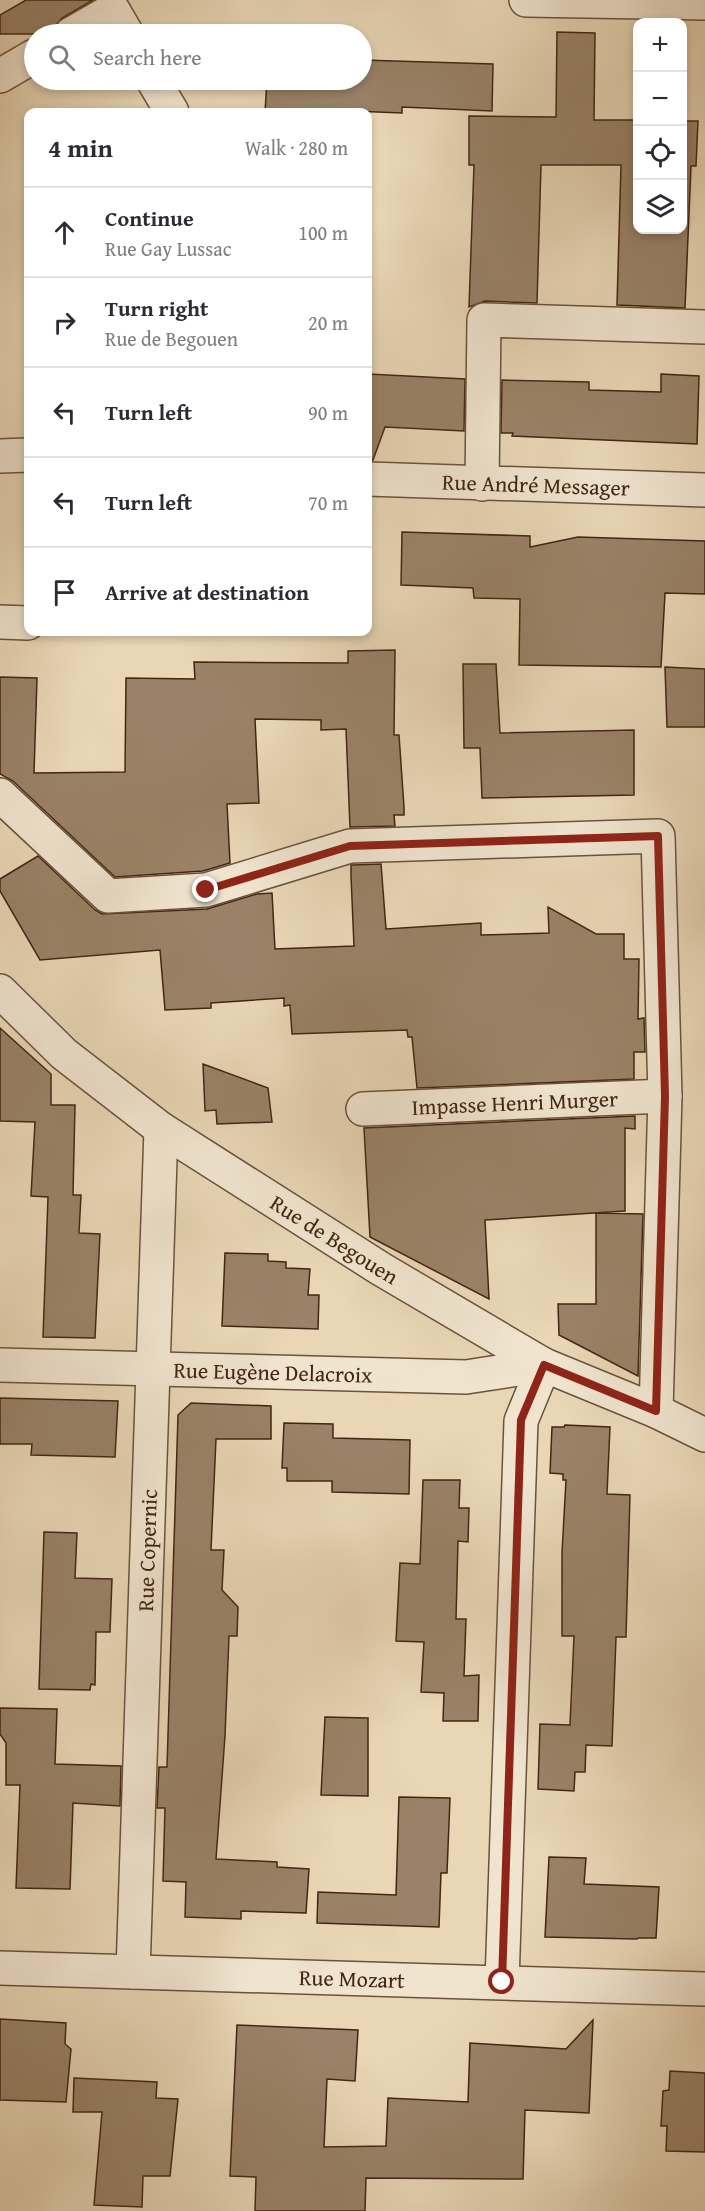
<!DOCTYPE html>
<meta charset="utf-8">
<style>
body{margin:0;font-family:"Gentium Book Plus",serif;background:#f2f2f3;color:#2b2b33}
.controls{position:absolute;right:18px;top:18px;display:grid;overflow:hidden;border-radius:12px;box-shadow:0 3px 9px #0003}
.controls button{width:54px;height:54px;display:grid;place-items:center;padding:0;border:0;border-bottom:2px solid #e1e1e2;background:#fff;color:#2b2b33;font:30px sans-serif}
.stop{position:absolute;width:18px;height:18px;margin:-14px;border:4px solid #8f2418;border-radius:50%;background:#fff}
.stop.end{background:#8f2418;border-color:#fff;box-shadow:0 2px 6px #0008}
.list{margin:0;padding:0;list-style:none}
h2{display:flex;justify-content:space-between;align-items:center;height:78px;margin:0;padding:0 24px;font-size:26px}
h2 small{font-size:20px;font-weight:400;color:#7c7c81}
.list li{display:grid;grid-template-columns:39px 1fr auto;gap:18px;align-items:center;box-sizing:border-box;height:90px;padding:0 24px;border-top:2px solid #e1e1e2}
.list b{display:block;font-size:22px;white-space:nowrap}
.list p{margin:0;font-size:20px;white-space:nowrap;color:#7c7c81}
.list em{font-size:20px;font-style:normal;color:#7c7c81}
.icon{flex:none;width:33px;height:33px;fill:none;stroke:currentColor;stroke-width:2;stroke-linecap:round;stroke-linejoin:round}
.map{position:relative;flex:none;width:705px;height:2211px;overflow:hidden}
.search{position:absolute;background:#fff;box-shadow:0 3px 9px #0003;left:24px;top:24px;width:348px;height:66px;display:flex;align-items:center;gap:15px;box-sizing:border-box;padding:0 21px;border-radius:33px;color:#7c7c81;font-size:22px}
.panel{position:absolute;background:#fff;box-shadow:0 3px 9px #0003;left:24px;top:108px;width:348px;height:528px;border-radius:12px}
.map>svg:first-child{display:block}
.building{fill:#998267;stroke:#432613;stroke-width:1.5}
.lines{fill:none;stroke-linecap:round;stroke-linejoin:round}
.minor-casing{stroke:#6c523c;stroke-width:36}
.minor{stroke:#f0e4cf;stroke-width:33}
.route{stroke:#8f2418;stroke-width:8}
.labels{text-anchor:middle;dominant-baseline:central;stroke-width:6;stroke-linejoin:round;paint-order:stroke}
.street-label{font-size:22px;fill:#432613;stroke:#f0e4cf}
</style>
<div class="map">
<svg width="705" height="2211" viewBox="0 0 705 2211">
<rect width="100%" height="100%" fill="#e8d6b5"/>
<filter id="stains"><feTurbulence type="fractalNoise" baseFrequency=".00333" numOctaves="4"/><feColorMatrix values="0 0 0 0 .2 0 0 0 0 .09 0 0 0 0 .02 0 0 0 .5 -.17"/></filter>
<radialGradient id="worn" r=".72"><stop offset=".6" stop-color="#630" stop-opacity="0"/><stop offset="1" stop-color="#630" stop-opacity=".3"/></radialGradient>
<path class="building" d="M26 0H93L62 18 54 28 42 34H0V15Z
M557 32 595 33 594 120H638V230H682V121H698L696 166H691L685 308 617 305 621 165H541L537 303 485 301 469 307 474 165H469V116L556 117Z
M362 60 493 64 492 111 402 107V113L353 111 265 112 267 80H362Z
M368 374 465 379 464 431 385 427 373 460H368Z
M661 374 699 376 697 444 512 436 513 433H501L502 380 589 382V390L661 392Z
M402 532 530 536V547L578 537 705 541V594L665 593 661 667 519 665 520 599 474 598 473 588 401 585Z
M395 650 394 735H399L404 807V815H394L395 826 350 827 346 729 321 730V720L255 719 259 803 227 804 230 863 203 871 115 877 13 781 0 774V677L37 678 34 773 125 772 126 678 195 679 194 662 348 663V651Z
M463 664H496L500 733 634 730V795L482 798 480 748H464Z
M665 667 705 669V727H667Z
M38 856 95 910 102 914 207 909 257 894 272 893 275 949 354 946 351 876V865H353L381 864 386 929 481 923V935L549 933 548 907 596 934H624V959H639L638 1019 644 1018 645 1052H634V1079L417 1088 412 1037H408L407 1030 292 1034 290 1005 284 1006V998L211 1003V1008L165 1010 160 950 40 960 0 891V879Z
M0 1028 51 1074V1105H75L73 1195H81L79 1233 100 1234 95 1338 43 1337 48 1197 31 1196 35 1122 0 1121Z
M203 1064 268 1088 272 1122 217 1124 216 1110 205 1111Z
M635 1116V1129L625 1128V1211L485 1220 489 1299 370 1237 364 1128Z
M596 1213 643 1214 638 1376 559 1335 558 1304H596Z
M225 1253 268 1254V1261L286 1262V1268L310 1269 308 1295H319L318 1329 222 1326Z
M0 1398 118 1401 115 1457 31 1455 32 1444H0Z
M191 1403 271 1406V1439H216L211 1550H224L222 1590 238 1607 237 1636H229L225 1736 216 1859 277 1862V1867L309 1869 306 1913 241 1911V1919L185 1917 186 1882 163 1881 165 1808H157L159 1767H167L178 1415Z
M284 1423 333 1424V1438L410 1440 409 1494 332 1492V1481H287V1468H282Z
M565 1425 610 1427 607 1494 630 1495 626 1637H616L612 1746 586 1745 585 1772H575L574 1791 538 1789 540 1724 570 1725 574 1636H562V1553L566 1480H563V1474L550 1473 552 1427H564Z
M423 1480H460L459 1508H469L468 1542 458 1541 456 1619H466L464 1676 479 1675 478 1721H443L444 1693 421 1692 424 1642 396 1641 400 1563 420 1564Z
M44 1532 77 1533 75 1578 112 1579 110 1632H96L95 1685 91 1684 90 1690 39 1689Z
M0 1708 57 1709 55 1764 121 1766 120 1806 73 1803 70 1889 16 1888 20 1785H6V1743L0 1734Z
M325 1717 368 1718V1796L321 1795Z
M399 1797 450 1798 447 1873H441L439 1927 317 1923 318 1892 396 1895Z
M549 1857 586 1858 584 1884 659 1887 656 1938H638L637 1939 545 1937Z
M0 2019 66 2023 65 2044 71 2049 66 2102 0 2100Z
M593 2020 589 2113 525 2110 523 2179 366 2178 365 2211H255L256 2177 230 2176 237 2025 358 2030 355 2081 327 2079 324 2147 386 2146 388 2098 468 2102 470 2043 566 2049Z
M670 2071 705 2073V2152L666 2151 667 2126H661L663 2091 669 2090Z
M74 2078 157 2082 156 2098 178 2099 170 2176H143L142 2207 94 2205 102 2112H73Z"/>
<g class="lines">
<g class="minor-casing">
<g id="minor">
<path d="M526 0 705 3"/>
<path d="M71 34 113 10 127 34"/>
<path d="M0 76 34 56"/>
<path d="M153 80 172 112"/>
<path d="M0 456 28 455"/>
<path id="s1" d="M368 479 705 490"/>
<path d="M482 484 484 320 705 327"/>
<path d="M0 622 28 623"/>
<path d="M0 795 108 896 206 890 350 846 658 836 665 1096 656 1411"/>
<path id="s2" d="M0 991 64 1054 161 1129 381 1269 544 1365 656 1411 705 1435"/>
<path id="s3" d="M363 1109 665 1096"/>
<path id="s4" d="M0 1365 466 1377 544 1365"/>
<path id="s5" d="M0 1968 705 1989"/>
<path id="s6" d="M133 1972 161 1129"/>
<path d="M502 1982 521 1421 544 1365"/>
</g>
</g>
<use href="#minor" class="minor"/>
</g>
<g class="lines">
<path class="route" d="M206 890 350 846 658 836 665 1096 656 1411 544 1365 521 1420 502 1982"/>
</g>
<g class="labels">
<g class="street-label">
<text stroke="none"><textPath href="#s1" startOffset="168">Rue André Messager</textPath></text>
<text stroke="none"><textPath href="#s3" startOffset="152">Impasse Henri Murger</textPath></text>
<text stroke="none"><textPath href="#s2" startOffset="418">Rue de Begouen</textPath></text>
<text stroke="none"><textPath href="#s4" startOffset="273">Rue Eugène Delacroix</textPath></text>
<text stroke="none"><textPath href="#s6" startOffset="422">Rue Copernic</textPath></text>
<text stroke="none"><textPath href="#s5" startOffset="352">Rue Mozart</textPath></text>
</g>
</g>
<rect width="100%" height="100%" filter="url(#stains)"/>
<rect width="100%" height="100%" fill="url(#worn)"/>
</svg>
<div class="controls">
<button>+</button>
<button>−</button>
<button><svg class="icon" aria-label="locate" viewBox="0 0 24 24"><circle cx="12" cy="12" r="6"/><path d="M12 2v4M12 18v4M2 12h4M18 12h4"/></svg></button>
<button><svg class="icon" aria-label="layers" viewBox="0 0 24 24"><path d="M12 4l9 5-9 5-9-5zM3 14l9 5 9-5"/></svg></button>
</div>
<div class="stop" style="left:502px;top:1982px"></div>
<div class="stop end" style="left:206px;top:890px"></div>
<div class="search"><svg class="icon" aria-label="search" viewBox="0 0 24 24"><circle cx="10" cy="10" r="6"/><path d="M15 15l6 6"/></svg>Search here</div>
<section class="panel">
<h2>4 min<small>Walk · 280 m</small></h2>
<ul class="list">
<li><svg class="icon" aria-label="ahead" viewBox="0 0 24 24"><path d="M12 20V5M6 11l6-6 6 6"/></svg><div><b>Continue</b><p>Rue Gay Lussac</p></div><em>100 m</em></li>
<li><svg class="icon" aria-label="right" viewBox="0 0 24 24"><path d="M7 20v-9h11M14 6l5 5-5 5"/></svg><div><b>Turn right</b><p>Rue de Begouen</p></div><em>20 m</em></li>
<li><svg class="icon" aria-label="left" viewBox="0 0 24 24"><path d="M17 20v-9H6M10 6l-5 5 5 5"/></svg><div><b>Turn left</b></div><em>90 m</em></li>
<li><svg class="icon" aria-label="left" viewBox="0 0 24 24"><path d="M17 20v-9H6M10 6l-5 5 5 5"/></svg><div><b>Turn left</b></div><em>70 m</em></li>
<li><svg class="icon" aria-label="arrive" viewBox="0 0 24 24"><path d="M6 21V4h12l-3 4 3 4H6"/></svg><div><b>Arrive at destination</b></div></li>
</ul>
</section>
</div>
